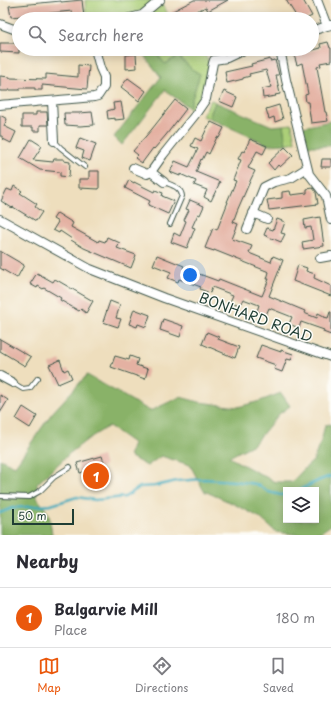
<!DOCTYPE html>
<style>
body{margin:0;font-family:"Playpen Sans",sans-serif;background:#f2f2f3;color:#2b2b33}
.controls{position:absolute;right:12px;bottom:12px;display:grid;overflow:hidden;border-radius:0px;box-shadow:0 2px 10px #0003}
.controls button{width:36px;height:36px;display:grid;place-items:center;padding:0;border:0;border-bottom:1px solid #e1e1e2;background:#fff;color:#2b2b33;font:20px sans-serif}
.scale{position:absolute;left:12px;bottom:10px;width:62px;box-sizing:border-box;padding-left:4px;border:2px solid #1f3d34;border-top:0;font-size:11px;line-height:14px;white-space:nowrap;color:#1f3d34;-webkit-text-stroke:3px #fdfcf7;paint-order:stroke}
.you{position:absolute;left:190px;top:275px;width:14px;height:14px;margin:-10px;border:3px solid #fff;border-radius:50%;background:#1a73e8;box-shadow:0 0 0 6px #1a73e833}
.badge{display:grid;place-items:center;width:26px;height:26px;border-radius:50%;background:#ea580c;color:#fff;font-size:13px;font-weight:700}
.pin{position:absolute;translate:-50% -50%;border:2px solid #fff;box-shadow:0 1px 4px #0006}
.list{margin:0;padding:0;list-style:none}
h2{display:flex;justify-content:space-between;align-items:center;height:52px;margin:0;padding:0 16px;font-size:17px}
h2 small{font-size:13px;font-weight:400;color:#7c7c81}
.list li{display:grid;grid-template-columns:26px 1fr auto;gap:12px;align-items:center;box-sizing:border-box;height:60px;padding:0 16px;border-top:1px solid #e1e1e2}
.list b{display:block;font-size:15px;white-space:nowrap}
.list p{margin:0;font-size:13px;white-space:nowrap;color:#7c7c81}
.list em{font-size:13px;font-style:normal;color:#7c7c81}
.icon{flex:none;width:22px;height:22px;fill:none;stroke:currentColor;stroke-width:2;stroke-linecap:round;stroke-linejoin:round}
.map{position:relative;flex:none;width:331px;height:535px;overflow:hidden}
.search{position:absolute;background:#fff;box-shadow:0 2px 10px #0003;left:12px;right:12px;top:12px;height:44px;display:flex;align-items:center;gap:10px;box-sizing:border-box;padding:0 14px;border-radius:22px;color:#7c7c81;font-size:15px}
.sheet{height:112px;background:#fff}
nav{display:flex;justify-content:space-around;align-items:center;box-sizing:border-box;height:56px;border-top:1px solid #e1e1e2;background:#fff;font-size:11px;color:#7c7c81}
nav a{display:grid;justify-items:center;gap:2px}
nav .on{color:#ea580c}
.map>svg:first-child{display:block}
.green{fill:#accf78;stroke:#668656}
.forest{fill:#89b268;stroke:#54784e;fill-rule:evenodd}
.lines{fill:none;stroke-linecap:round;stroke-linejoin:round}
.stream{stroke:#3eabbd;stroke-width:2.5}
.building{fill:#e4b1a2}
.service-casing{stroke:#3e5549;stroke-width:6}
.minor-casing{stroke:#3e5549;stroke-width:10}
.service{stroke:#fff;stroke-width:4}
.minor{stroke:#fff;stroke-width:8}
.labels{text-anchor:middle;dominant-baseline:central;stroke-width:3;stroke-linejoin:round;paint-order:stroke}
.street-label{font-size:14px;fill:#1f3d34;stroke:#fdfcf7}
</style>
<div class="map">
<svg width="331" height="535" viewBox="0 0 331 535">
<rect width="100%" height="100%" fill="#fdfcf7"/>
<filter id="ink" filterUnits="userSpaceOnUse"><feTurbulence type="fractalNoise" baseFrequency=".025" numOctaves="2"/><feDisplacementMap in="SourceGraphic" scale="8" xChannelSelector="R" yChannelSelector="G"/><feConvolveMatrix kernelMatrix="1 2 1 2 8 2 1 2 1" color-interpolation-filters="sRGB"/></filter>
<filter id="wash" filterUnits="userSpaceOnUse"><feTurbulence type="fractalNoise" baseFrequency=".012" numOctaves="4" result="noise"/><feDisplacementMap in="SourceGraphic" scale="16" xChannelSelector="R" yChannelSelector="G"/><feGaussianBlur stdDeviation="0.9" result="paint"/><feColorMatrix in="noise" values="0 0 0 0 0 0 0 0 0 0 0 0 0 0 0 0 0 1.4 0 .05"/><feComposite in="paint" operator="in"/></filter>
<g filter="url(#wash)">
<rect width="100%" height="100%" fill="#eedebd"/>
<path class="green" d="M85 0H158L167 12 168 19H119L116 16 104 19H86Z
M153 49H201L210 63C206 81 202 95 194 111L189 108 200 74 193 70 178 56 165 64Z
M211 100 215 102 209 118 202 116Z
M292 124 295 142 286 144 283 125Z"/>
<path class="forest" d="M139 49H153L165 64 178 56 193 70 200 74 189 108 165 90 122 145 114 137 161 77Z
M215 102 272 126 283 125 286 144 269 145 209 118Z
M331 121V146H306L303 127Z
M87 375 150 411 180 397 199 402 238 407 260 401 281 393 290 406 279 414 254 444 229 457 236 461 275 482H292L303 470 313 461 321 441 325 425 331 424V525L321 532 302 535 276 532 259 517 232 503 204 491 190 465 161 456 147 466 129 456 133 443 109 426 88 439 70 453 37 484V498L49 514 52 535H0V459L15 466 52 413ZM286 490H316V520H286Z"/>
<g class="lines">
<path class="stream" d="M299 490 320 480 331 476
M0 513 12 508 51 505 77 497 95 500 125 497 140 487 155 486 177 481 204 479 234 481 256 484 269 492 281 495 286 494"/>
</g>
<g id="blocks">
<path class="building" d="M82 0 84 17 73 18 72 11 11 17 9 6 61 1V2Z
M194 0H228L208 11 206 7 185 16 187 19H175L171 12Z
M286 0H303L312 16 306 19H298Z
M328 42 330 48H331V61L320 63 321 66 317 67 325 112H326L328 121 311 123 308 102H306L305 95 308 94 302 63 297 65 294 55 321 48 320 44Z
M0 43H19V53L0 52Z
M136 54 137 68 126 69V55Z
M270 59V61L275 60 279 75H276L280 94 275 95 276 96 263 98 262 89 271 87 266 70 249 74 250 76 243 78V79L227 83 225 72 252 66 251 64Z
M78 65 89 66 87 89 42 85V90H35V88H20V90H9V91H0V76L10 77V78L46 79V74L78 77Z
M128 78 146 91 139 101 121 87Z
M224 91 237 97 233 107 219 101Z
M175 100 186 109 166 135 154 149 153 148 142 163 135 158 138 155 133 151 152 129Z
M121 102 124 119 115 120V118L108 119 107 111 114 109 113 103Z
M279 105 283 119 275 122 274 117 269 119 266 109Z
M36 112H47L48 125H40V131H33V127H22V115H36Z
M92 112 94 125 80 126 65 125 64 113H79Z
M0 115 7 119 4 126 16 132 11 143 3 139 4 138 0 135Z
M211 122 224 128 219 138 217 137 209 154 206 152 202 160 201 159 196 172 220 182 211 201 204 197 207 190 194 185 196 181 180 174V176L170 172 175 161 189 167 198 149 191 146 195 138 201 141 208 126H209Z
M80 138 96 144 90 161 82 158 84 151 76 148Z
M31 139 42 146 33 160 53 162 54 159H64V161L70 162 69 177 60 176V172L40 170 20 158Z
M250 139 267 146 263 154 257 151 248 168 255 171 251 179 237 211 233 222 238 224 232 239 252 246 249 253 271 262 273 256 283 260 269 296 305 311 304 313 317 318 318 313 324 316V317L328 318 330 312H331V335L323 332 324 330 301 322 299 328 289 324 292 317 269 308 266 315 257 311 259 305 243 299 240 305 230 302 233 295 212 287 210 293 200 289 201 287 179 279 178 282 168 278 171 272 153 265 157 255 184 266 183 268 218 281 219 279 262 296 269 279H267L269 272 214 250V251L205 248 213 228 217 230 228 202H227L236 181 233 180 241 160 238 159 242 151 244 152Z
M285 147 293 155 280 167 278 165 274 170 268 163Z
M322 159H331V167H321Z
M89 171H99V189L79 188V179H89Z
M129 180 134 183V182L154 192 155 190 163 193 162 196 174 201 168 214 148 205 150 201 125 188Z
M14 186 22 191 20 193 37 204 35 207 42 212 36 221 13 207 12 208 1 201 7 189 12 191Z
M313 188 316 192 318 204 269 210 267 200 282 198V192L290 191 291 195 307 193V189Z
M190 200 204 206 200 215 198 214 192 227 195 228 187 248 171 242 174 233 180 236 186 221 184 220 189 210 186 209Z
M57 213 73 223 71 227 98 242 99 240 105 242 107 237 120 243 117 248 136 255 131 268 84 248 71 240 72 239 60 231 59 233 53 230 58 222 53 219Z
M320 217 324 246 303 249 302 242 313 240 311 227 305 228 304 220Z
M277 219 285 222 281 233 285 234 281 242 264 235 267 228 273 230Z
M0 251 24 265 17 278 0 268Z
M298 265 307 268 306 271 315 274 314 278 331 286V296L293 281Z
M37 273 53 282 55 279 93 301 86 313 81 309 79 311 60 300 61 298 44 288 43 289 38 286 37 288 30 284Z
M110 301 120 305 116 318 121 319 118 327 103 322Z
M134 309 150 315 146 327 138 324 137 327 129 324Z
M163 319 183 326 180 337 160 330Z
M207 332 219 337 218 339 239 347 235 358 202 344Z
M0 339 31 357 25 366 0 351Z
M261 345 281 352V350L293 354 291 360 287 359 282 372 274 369 276 365 256 358Z
M115 356 129 360 130 356 138 359 136 365 148 369 145 379 111 367Z
M60 360 64 371 68 369 72 378 58 384 49 365Z
M0 395 8 400 0 413Z
M23 407 37 416 30 428 16 419Z
M102 456 105 466 80 473 77 463Z"/>
</g>
</g>
<g filter="url(#ink)">
<use href="#blocks" fill-opacity="0" stroke="#3e5549" stroke-width="1"/>
<g class="lines">
<g class="service-casing">
<path id="service" d="M54 141 61 148 85 167
M164 182C171 185 181 187 182 196L170 224
M13 383 23 389 30 388 38 378
M0 496 29 497 40 491 54 477 70 467"/>
</g>
<g class="minor-casing">
<path id="minor" d="M317 0 327 26 331 25
M126 19 142 15 160 0
M0 24 19 31
M312 31 327 26
M280 49 286 80 309 174 326 196 331 220
M52 101 54 141
M0 105C31 102 63 100 94 97L98 96 104 87V77L100 68 95 49
M133 168 147 174 151 172 164 182
M151 172 163 155 195 115 206 99 213 63 214 60 227 58 246 49
M253 213 267 219
M0 219 90 269 164 298 331 357
M247 229 264 187 274 182 291 178 307 168
M320 258 331 256
M0 376 13 383"/>
</g>
<use href="#service" class="service"/>
<use href="#minor" class="minor"/>
</g>
</g>
<g class="labels">
<g class="street-label">
<text transform="translate(256 317) rotate(20)">BONHARD ROAD</text>
</g>
</g>
</svg>
<div class="controls">
<button><svg class="icon" aria-label="layers" viewBox="0 0 24 24"><path d="M12 4l9 5-9 5-9-5zM3 14l9 5 9-5"/></svg></button>
</div>
<div class="scale">50 m</div>
<div class="you"></div>
<div class="pin badge" style="left:96px;top:476px">1</div>
<div class="search"><svg class="icon" aria-label="search" viewBox="0 0 24 24"><circle cx="10" cy="10" r="6"/><path d="M15 15l6 6"/></svg>Search here</div>
</div>
<section class="sheet">
<h2>Nearby<small></small></h2>
<ul class="list">
<li><span class="badge">1</span><div><b>Balgarvie Mill</b><p>Place</p></div><em>180 m</em></li>
</ul>
</section>
<nav>
<a class="on"><svg class="icon" aria-label="map" viewBox="0 0 24 24"><path d="M3 6l6-2 6 2 6-2v14l-6 2-6-2-6 2zM9 4v14M15 6v14"/></svg>Map</a>
<a><svg class="icon" aria-label="directions" viewBox="0 0 24 24"><path d="M12 3l9 9-9 9-9-9zM9 14v-3h6M13 9l2 2-2 2"/></svg>Directions</a>
<a><svg class="icon" aria-label="saved" viewBox="0 0 24 24"><path d="M7 4h10v16l-5-4-5 4z"/></svg>Saved</a>
</nav>
